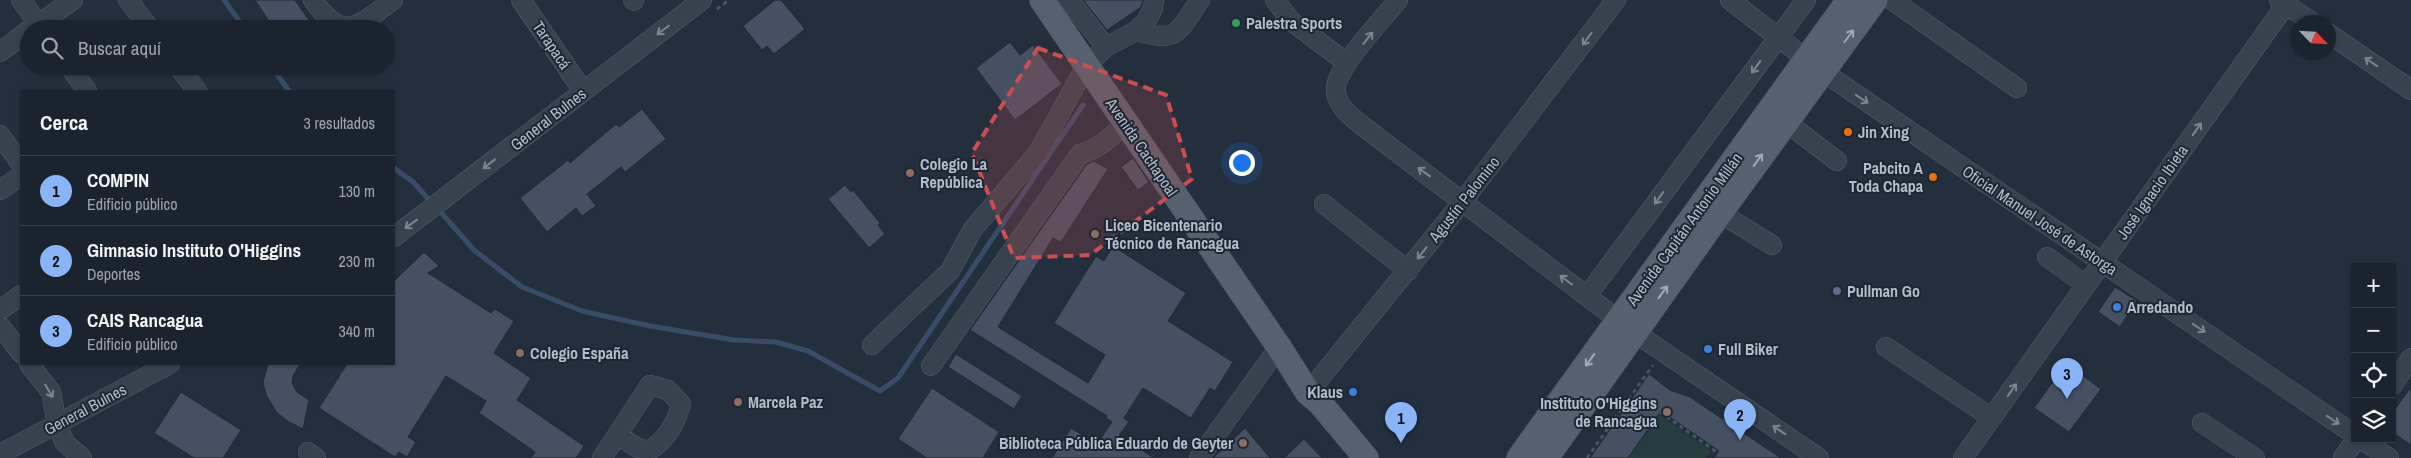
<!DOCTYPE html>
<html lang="es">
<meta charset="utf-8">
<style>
body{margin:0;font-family:"Archivo Narrow",sans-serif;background:#282f3a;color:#f1f3f6}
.controls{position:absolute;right:15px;bottom:15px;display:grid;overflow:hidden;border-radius:0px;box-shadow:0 1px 4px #0004}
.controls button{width:45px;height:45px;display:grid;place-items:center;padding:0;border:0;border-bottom:1px solid #39404a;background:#1b232e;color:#f1f3f6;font:25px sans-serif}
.compass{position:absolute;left:2291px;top:15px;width:45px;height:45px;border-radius:50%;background:#1b232e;box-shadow:0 1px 4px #0004;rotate:115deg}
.you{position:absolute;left:1241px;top:162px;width:18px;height:18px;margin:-12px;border:4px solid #fff;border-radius:50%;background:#1a73e8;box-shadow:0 0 0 8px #1a73e833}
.badge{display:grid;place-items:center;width:32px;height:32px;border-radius:50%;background:#8ab4f8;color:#111;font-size:16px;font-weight:700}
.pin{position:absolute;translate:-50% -41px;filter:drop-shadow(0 1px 2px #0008)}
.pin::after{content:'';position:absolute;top:26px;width:18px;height:15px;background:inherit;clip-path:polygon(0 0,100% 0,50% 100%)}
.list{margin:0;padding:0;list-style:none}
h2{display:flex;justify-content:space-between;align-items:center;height:65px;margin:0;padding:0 20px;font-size:21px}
h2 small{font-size:16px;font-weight:400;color:#a0a4aa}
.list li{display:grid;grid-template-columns:32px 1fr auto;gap:15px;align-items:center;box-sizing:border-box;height:70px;padding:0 20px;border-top:1px solid #39404a}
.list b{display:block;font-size:19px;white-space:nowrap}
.list p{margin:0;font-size:16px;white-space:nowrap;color:#a0a4aa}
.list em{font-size:16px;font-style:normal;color:#a0a4aa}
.icon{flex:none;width:28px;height:28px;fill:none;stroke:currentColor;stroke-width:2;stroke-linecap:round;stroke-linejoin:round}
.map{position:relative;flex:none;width:2411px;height:458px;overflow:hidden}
.search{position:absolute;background:#1b232e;box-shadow:0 1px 4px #0004;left:20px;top:20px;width:375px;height:55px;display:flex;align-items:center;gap:12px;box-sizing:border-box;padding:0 18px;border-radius:28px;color:#a0a4aa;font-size:19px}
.panel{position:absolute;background:#1b232e;box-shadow:0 1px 4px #0004;left:20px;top:90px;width:375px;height:275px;border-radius:0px}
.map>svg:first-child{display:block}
.green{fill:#263c3f}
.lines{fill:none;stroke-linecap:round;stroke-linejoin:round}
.stream{stroke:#394c67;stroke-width:5}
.building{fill:#455162;stroke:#1f2835}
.minor-casing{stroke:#565f6c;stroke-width:20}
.major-casing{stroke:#414a57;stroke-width:26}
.path{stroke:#44595c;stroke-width:3;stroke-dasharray:4 4;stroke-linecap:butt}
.minor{stroke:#38414e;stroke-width:19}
.major{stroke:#56606e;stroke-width:25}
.oneway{stroke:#7c8592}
.oneway2{stroke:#a1aab7}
.marked{fill:#ce4d50;fill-opacity:0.2;stroke:#ce4d50;stroke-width:4;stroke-dasharray:10 6;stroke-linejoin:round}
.leisure-dot{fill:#2e9e5b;stroke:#1d2633;stroke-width:2}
.food-dot{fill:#e8710a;stroke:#1d2633;stroke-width:2}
.education-dot{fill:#8d6e63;stroke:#1d2633;stroke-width:2}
.service-dot{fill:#5c6f8a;stroke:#1d2633;stroke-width:2}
.shop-dot{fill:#3f7fe0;stroke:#1d2633;stroke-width:2}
.labels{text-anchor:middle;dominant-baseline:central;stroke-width:4;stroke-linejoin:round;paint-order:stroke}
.poi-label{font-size:16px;font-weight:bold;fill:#b4bcc9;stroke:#1d2633;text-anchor:start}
.street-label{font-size:16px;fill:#b4bcc9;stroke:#1d2633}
</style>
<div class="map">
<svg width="2411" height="458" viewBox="0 0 2411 458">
<rect width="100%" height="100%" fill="#242f3e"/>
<path class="green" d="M1660 415 1711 451 1706 458H1628Z"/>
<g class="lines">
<path class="stream" d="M224 0 245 29
M271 66 289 91
M394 168 413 182 432 203
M438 209 474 250 522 287 582 311 650 326 734 340 776 342 808 351 880 391 898 378 1083 105"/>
</g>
<path class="building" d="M255 0H295L315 29H274Z
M775 0H781L805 29 774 54 767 46 762 50 743 26Z
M1083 0H1143L1141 7 1107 30Z
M1010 42 1020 55 1033 45 1062 84 1015 120 976 68Z
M642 109 666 139 625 172 621 167 587 194 596 206 582 216 576 208 547 232 520 198 568 160 570 163 616 124 619 127Z
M1133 158 1149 182 1138 190 1121 167Z
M1094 161 1108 169 1061 242 1053 238 998 327 1088 383 1105 355 1054 323 1096 256 1104 261 1113 246 1186 293 1168 321 1233 362 1215 391 1210 388 1191 418 1143 388 1124 418 1129 422 1119 435 1154 458H1052L1071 428 1097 444 1112 422 1105 417 1107 416 970 330 1087 164Z
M845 185 851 192 853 190 880 223 878 225 885 234 869 248 828 199Z
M424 252 439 266 428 273 491 313 495 309 514 321 494 353 531 378 517 400 584 446 576 458H531L535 452 479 413 486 401 446 376 408 437 416 442 407 457 399 452 395 457 319 408 347 364H394V281Z
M2115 287 2137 301 2120 327 2098 312Z
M956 354 1022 396 1014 409 948 367Z
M2066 363 2101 389 2069 432 2034 408Z
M268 364H300L293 376 292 383 297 392 309 400 303 429 289 422 277 413 266 395 263 382Z
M1649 374 1670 390 1690 397 1781 458H1714L1719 451 1661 411 1628 458H1590Z
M2411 387V445L2392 432V413Z
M932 388 999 432 983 458H927L898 439Z
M181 392 241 430 223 458H194L154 433Z
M1245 428 1270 458H1213Z
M1304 439 1322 458H1284Z"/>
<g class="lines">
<g class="minor-casing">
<path id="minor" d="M21 0 42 29
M128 0 150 29
M313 0C344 44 358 26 393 0
M521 0 583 91
M633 0 634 1
M1069 0 1106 47
M1275 0 1291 21 1347 63
M1398 0C1383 19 1339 64 1336 87 1334 103 1349 115 1360 124L1634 332 1819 458
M1730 0 1822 71 2355 435
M1892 0 2017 88
M2279 0 2312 22
M31 29 73 0
M1136 31C1178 43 1177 33 1200 0
M2328 33 2411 90
M0 52 29 30
M69 66 87 91
M178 66 197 91
M1786 122 1837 161
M0 135 21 164
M0 190 21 176
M1324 204 1408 271
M1720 213 1772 245
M394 237 702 0
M2047 257 2086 285
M1587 296 1806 0
M0 310 21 295
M0 326 21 353
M872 345 950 271 973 229 1038 153 1086 66 1106 47 1136 31 1147 20 1153 8 1154 0
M1886 347 1992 418
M29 364 51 392 57 424 65 443 82 458
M931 366 1080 154C1099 149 1112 136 1126 123
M2392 386 2411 358
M1308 393 1463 201 1616 0
M2202 423 2255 458
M2361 439 2389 458
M308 452 316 458
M0 454 170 364
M602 458 650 385 668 390 681 404C676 423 666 441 648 451L638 448 617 435
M1199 458 1279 347
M1963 458 2289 0
M2343 458 2356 439"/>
</g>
<g class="major-casing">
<path id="major" d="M1042 0 1279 347 1308 393 1320 403 1366 458
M1519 458 1849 0
M1546 458 1720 213 1875 0"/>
</g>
<path class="path" d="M717 9 729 0
M1660 412 1718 453
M1587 458 1653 365"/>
<use href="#minor" class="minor"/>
<use href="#major" class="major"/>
</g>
<defs><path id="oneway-shaft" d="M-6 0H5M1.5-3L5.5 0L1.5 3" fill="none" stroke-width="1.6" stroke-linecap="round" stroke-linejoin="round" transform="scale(1.25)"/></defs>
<g class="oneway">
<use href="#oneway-shaft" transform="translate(663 30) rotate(143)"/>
<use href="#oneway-shaft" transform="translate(1368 38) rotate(-51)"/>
<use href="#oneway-shaft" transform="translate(1587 39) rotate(127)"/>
<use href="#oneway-shaft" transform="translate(2371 62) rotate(-146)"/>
<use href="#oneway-shaft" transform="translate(1756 67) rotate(126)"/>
<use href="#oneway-shaft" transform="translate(1862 99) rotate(34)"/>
<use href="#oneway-shaft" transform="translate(2197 129) rotate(-55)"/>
<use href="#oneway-shaft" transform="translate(489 164) rotate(142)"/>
<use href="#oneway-shaft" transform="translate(1424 172) rotate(-144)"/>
<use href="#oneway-shaft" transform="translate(1659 198) rotate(126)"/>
<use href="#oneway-shaft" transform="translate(411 224) rotate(144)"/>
<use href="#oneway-shaft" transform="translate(1422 253) rotate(128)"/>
<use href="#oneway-shaft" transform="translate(1566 280) rotate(-143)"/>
<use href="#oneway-shaft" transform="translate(2199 328) rotate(34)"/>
<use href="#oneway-shaft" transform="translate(2012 390) rotate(-55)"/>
<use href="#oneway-shaft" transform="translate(49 391) rotate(59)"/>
<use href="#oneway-shaft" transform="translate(2333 420) rotate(34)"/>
<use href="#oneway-shaft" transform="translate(1779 430) rotate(-146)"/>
</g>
<g class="oneway2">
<use href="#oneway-shaft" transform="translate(1849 36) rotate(-53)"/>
<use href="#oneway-shaft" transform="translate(1758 160) rotate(-54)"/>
<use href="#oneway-shaft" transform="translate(1663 292) rotate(-54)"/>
<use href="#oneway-shaft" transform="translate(1590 360) rotate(126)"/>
</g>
<path class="marked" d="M1038 48 1166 95 1192 179 1090 255 1014 258 972 153Z"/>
<circle class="leisure-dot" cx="1236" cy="23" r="5"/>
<g class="food-dot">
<circle cx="1848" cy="132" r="5"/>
<circle cx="1933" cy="177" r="5"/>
</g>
<g class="education-dot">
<circle cx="910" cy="173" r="5"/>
<circle cx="1095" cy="234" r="5"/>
<circle cx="520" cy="353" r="5"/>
<circle cx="738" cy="402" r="5"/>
<circle cx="1667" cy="412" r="5"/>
<circle cx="1243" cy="443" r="5"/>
</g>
<circle class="service-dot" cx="1837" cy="291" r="5"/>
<g class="shop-dot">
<circle cx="2117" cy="307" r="5"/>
<circle cx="1708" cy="349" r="5"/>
<circle cx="1353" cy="392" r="5"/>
</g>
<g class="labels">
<g class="poi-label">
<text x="1246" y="23">Palestra Sports</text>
<text x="1858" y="132">Jin Xing</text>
<text x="920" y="164">Colegio La<tspan x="920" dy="18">República</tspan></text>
<text x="1923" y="168" text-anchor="end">Pabcito A<tspan x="1923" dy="18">Toda Chapa</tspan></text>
<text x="1105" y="225">Liceo Bicentenario<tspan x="1105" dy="18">Técnico de Rancagua</tspan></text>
<text x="1847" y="291">Pullman Go</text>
<text x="2127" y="307">Arredando</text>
<text x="1718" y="349">Full Biker</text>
<text x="530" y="353">Colegio España</text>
<text x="1343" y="392" text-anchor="end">Klaus</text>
<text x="748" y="402">Marcela Paz</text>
<text x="1657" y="403" text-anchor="end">Instituto O'Higgins<tspan x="1657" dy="18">de Rancagua</tspan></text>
<text x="1233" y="443" text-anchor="end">Biblioteca Pública Eduardo de Geyter</text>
</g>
<g class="street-label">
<text transform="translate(552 45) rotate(56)">Tarapacá</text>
<text transform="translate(548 119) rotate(-38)">General Bulnes</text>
<text transform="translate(1142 147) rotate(56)">Avenida Cachapoal</text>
<text transform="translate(2152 192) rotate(-55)">José Ignacio Ibieta</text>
<text transform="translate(1464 199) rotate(-52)">Agustín Palomino</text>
<text transform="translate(2040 220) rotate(34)">Oficial Manuel José de Astorga</text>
<text transform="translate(1684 229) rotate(-54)">Avenida Capitán Antonio Millán</text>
<text transform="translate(85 409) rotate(-28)">General Bulnes</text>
</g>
</g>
</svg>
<div class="controls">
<button>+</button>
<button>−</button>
<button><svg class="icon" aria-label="locate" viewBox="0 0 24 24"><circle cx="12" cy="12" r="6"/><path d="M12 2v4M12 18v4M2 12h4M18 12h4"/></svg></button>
<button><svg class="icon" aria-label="layers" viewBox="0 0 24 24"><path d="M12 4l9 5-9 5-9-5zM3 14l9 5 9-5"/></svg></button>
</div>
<svg class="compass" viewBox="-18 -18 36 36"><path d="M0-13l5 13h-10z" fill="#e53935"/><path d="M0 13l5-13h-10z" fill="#a0a4aa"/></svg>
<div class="you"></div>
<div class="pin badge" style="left:1401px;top:443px">1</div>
<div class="pin badge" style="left:1740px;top:440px">2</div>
<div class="pin badge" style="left:2067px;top:399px">3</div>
<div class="search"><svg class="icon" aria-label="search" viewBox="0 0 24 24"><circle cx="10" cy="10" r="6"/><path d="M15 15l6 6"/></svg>Buscar aquí</div>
<section class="panel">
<h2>Cerca<small>3 resultados</small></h2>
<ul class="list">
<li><span class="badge">1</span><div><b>COMPIN</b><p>Edificio público</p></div><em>130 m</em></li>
<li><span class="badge">2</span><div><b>Gimnasio Instituto O'Higgins</b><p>Deportes</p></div><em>230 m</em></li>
<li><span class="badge">3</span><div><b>CAIS Rancagua</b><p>Edificio público</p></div><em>340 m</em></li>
</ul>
</section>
</div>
